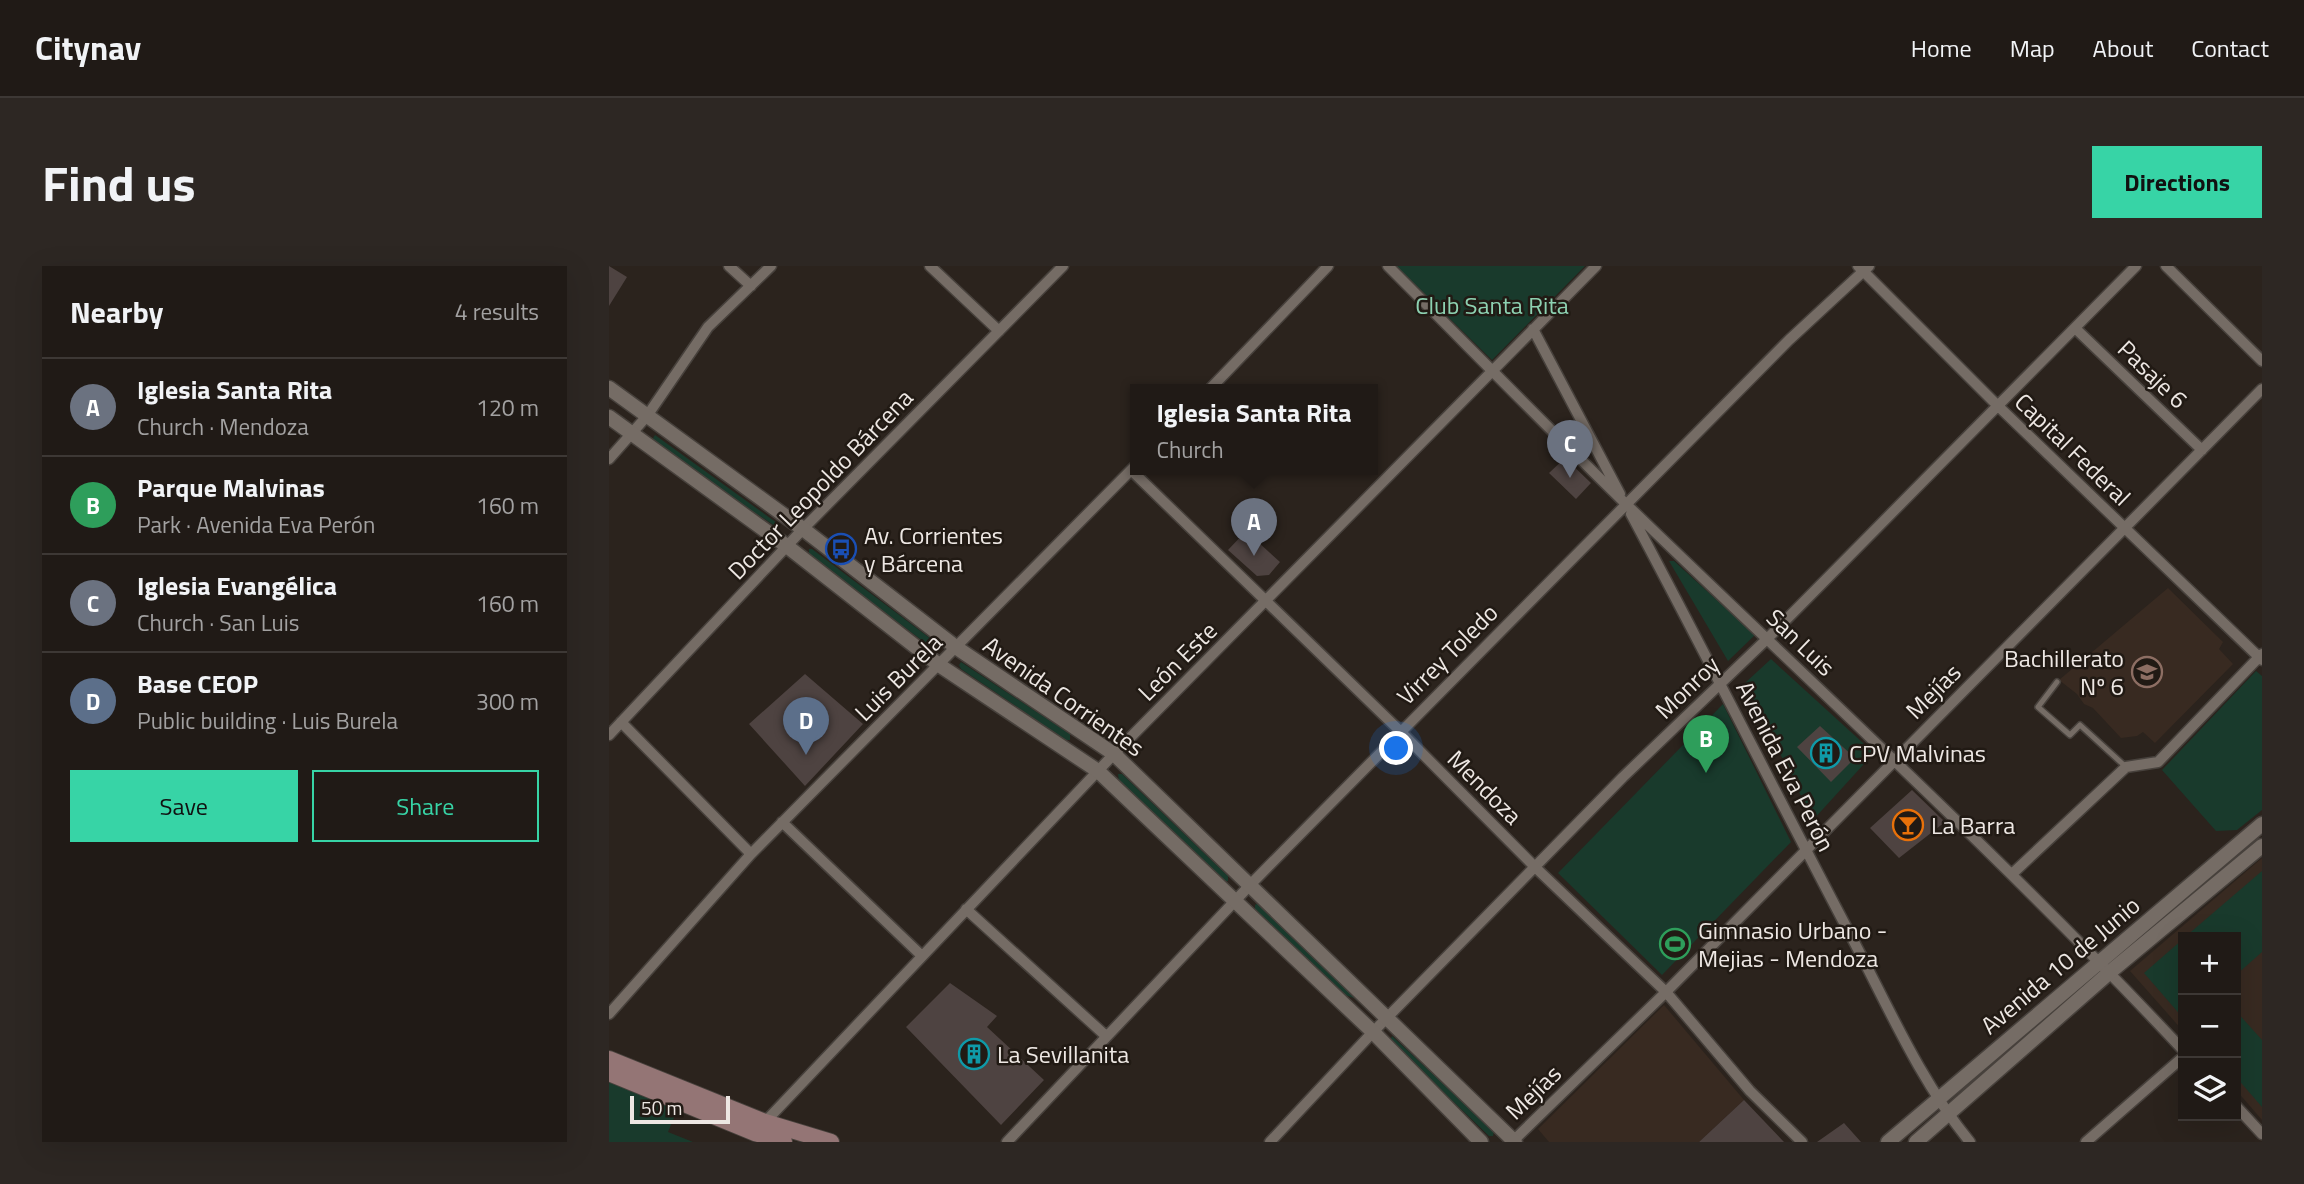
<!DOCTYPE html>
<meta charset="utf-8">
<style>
body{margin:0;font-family:"Titillium Web",sans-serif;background:#2d2723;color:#f1f3f6}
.controls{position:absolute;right:21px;bottom:21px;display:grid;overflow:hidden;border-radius:0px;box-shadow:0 7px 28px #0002}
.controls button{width:63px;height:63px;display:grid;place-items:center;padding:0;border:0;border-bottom:2px solid #3d3835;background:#201a16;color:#f1f3f6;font:35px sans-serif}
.scale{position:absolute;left:21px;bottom:18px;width:100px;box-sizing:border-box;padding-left:7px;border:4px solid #ede7e3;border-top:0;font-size:19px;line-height:24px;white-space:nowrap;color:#ede7e3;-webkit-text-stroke:5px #211a14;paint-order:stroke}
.you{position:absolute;left:788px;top:483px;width:24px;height:24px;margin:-18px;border:5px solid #fff;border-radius:50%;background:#1a73e8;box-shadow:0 0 0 10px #1a73e833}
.badge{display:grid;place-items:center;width:46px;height:46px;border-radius:50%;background:#37d4a6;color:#fff;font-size:23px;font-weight:700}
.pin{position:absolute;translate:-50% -58px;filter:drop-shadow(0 2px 4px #0008)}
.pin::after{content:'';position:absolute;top:37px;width:24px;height:21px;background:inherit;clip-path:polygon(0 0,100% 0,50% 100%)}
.popup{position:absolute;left:521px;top:118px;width:248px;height:91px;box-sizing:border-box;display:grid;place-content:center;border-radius:0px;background:#201a16;filter:drop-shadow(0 2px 5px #0005);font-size:23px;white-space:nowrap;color:#a2a1a1}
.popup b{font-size:26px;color:#f1f3f6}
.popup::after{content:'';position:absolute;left:50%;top:100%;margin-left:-14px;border:14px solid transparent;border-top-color:#201a16}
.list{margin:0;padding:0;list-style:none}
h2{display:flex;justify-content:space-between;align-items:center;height:91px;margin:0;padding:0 28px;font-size:30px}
h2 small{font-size:23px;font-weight:400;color:#a2a1a1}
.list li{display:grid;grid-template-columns:46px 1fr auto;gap:21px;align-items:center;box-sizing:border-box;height:98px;padding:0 28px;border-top:2px solid #3d3835}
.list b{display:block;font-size:26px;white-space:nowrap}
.list p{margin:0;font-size:23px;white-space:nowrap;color:#a2a1a1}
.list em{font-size:23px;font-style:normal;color:#a2a1a1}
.actions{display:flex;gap:14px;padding:21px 28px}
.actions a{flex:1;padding:16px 0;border:2px solid #37d4a6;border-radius:0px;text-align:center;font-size:24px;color:#37d4a6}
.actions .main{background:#37d4a6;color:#111}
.icon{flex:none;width:38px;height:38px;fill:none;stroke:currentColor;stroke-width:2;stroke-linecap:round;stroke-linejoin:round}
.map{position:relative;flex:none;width:1653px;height:876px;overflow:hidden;border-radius:0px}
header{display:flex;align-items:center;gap:42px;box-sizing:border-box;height:98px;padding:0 35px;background:#201a16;border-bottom:2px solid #3d3835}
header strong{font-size:33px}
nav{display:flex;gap:38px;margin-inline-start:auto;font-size:24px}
.intro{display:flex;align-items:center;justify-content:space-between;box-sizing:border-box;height:168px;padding:0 42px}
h1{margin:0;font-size:49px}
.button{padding:18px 32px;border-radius:0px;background:#37d4a6;color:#111;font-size:24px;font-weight:700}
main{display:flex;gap:42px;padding:0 42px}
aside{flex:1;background:#201a16;border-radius:0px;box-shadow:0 7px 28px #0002}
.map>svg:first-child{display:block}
.built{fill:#382a21}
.green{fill:#193a2c}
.building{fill:#4e4341}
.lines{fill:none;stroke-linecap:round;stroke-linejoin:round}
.service-casing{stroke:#47413c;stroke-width:8}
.minor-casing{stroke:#47413c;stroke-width:13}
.tertiary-casing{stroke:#47413c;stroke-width:17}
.secondary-casing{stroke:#47413c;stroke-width:18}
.service{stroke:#756c65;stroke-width:5}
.minor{stroke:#756c65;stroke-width:10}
.tertiary{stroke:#756c65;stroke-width:14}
.secondary{stroke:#947575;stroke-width:16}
.labels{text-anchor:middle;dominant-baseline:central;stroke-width:5;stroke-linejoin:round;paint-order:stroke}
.park-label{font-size:24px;fill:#8dd1b1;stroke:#211a14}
.street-label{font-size:24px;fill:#ede7e3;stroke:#211a14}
.poi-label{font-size:24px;fill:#ede7e3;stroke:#211a14;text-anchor:start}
</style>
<header>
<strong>Citynav</strong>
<nav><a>Home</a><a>Map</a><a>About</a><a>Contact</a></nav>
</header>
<div class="intro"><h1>Find us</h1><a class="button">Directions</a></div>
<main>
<aside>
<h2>Nearby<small>4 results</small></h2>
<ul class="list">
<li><span class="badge" style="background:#6b7280">A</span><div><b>Iglesia Santa Rita</b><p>Church · Mendoza</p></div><em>120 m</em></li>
<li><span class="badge" style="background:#2e9e5b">B</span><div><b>Parque Malvinas</b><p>Park · Avenida Eva Perón</p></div><em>160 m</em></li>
<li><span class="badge" style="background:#6b7280">C</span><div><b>Iglesia Evangélica</b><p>Church · San Luis</p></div><em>160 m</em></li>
<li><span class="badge" style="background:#5c6f8a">D</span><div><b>Base CEOP</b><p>Public building · Luis Burela</p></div><em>300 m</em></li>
</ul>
<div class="actions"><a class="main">Save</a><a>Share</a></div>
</aside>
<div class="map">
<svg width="1653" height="876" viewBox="0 0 1653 876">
<rect width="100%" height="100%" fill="#2b231d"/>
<path class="built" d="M1559 322 1614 376 1610 383 1624 398 1546 477 1534 466 1528 470 1512 472 1484 442 1475 438 1468 428 1450 414Z
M1653 592V854L1627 824V671H1574V765L1521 705Z
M1055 739 1135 834 1090 876H940L929 863Z"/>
<path class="green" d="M787 0H976L883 94Z
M46 169 168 257 169 262 148 248 145 249 45 176 44 172Z
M200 283H203L322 373 323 379H319L200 289Z
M1060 295H1065L1146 369 1119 395Z
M1162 393 1265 487 1204 554 1136 417Z
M352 396 461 468V474H457L352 403 350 399Z
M1647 405 1653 410V544L1628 564 1607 565 1553 504Z
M1114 438 1182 576 1053 709 949 607Z
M509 508H513L619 610V615L615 616 510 515Z
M1653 605V686L1627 709V671H1576Z
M649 637 757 740 758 744 745 732 736 729 646 643V639Z
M1574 673V752L1535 707Z
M1627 745 1653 774V841L1627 811Z
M783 770 885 865 884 870H880L781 775Z
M0 811 69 842 59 866 84 876H0Z"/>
<path class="building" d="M0 0 18 11 0 40Z
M956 192 982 217 967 233 940 207Z
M637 265 671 296 660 309 648 310 619 284Z
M196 408 254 458 196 520 140 458Z
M1211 460 1246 492 1222 516 1188 481Z
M1303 524 1336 556 1290 592 1261 562Z
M341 717 388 750 378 761 435 814 392 859 297 761Z
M1135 834 1175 876H1090Z
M1235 857 1252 876H1208Z"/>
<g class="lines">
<g class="service-casing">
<path id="service" d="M1448 416 1429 441 1461 469 1471 459 1517 501"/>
</g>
<g class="minor-casing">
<path id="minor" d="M120 0 142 20
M321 0 390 65
M779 0C858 79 937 160 1017 238 1204 419 1396 594 1574 784
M1249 0 1388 139 1653 394
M1557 0 1653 95
M924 63 1011 228
M1467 63 1593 184
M600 124 719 0
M0 193 38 150 99 61 162 0
M522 204 792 466 927 602 1057 726 1141 825 1193 876
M1022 248C1097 388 1168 530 1242 670 1279 740 1311 815 1361 876
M12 456 142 588
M0 469 194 263 454 0
M173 556 313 690
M1403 608 1517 501 1549 496 1653 388
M357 643 497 770
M0 748 142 588 526 200
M1627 840 1653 868
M156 856 505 488 987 0
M398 876 642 618 792 466 1180 74 1260 0
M661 876 764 766 1014 511 1159 372 1527 0
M903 876 1057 726 1653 123
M1477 876 1574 791"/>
</g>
<g class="tertiary-casing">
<path id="tertiary" d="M0 122 194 263 348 382 505 488 906 876
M0 151 179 281 330 399 489 505 764 766 872 876
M1279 876 1653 558
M1307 876 1501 706 1653 580"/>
</g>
<g class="secondary-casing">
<path id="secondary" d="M0 793 156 856 222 876
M0 807 146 867 175 876"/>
</g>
<use href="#service" class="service"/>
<use href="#minor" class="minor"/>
<use href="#tertiary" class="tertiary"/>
<use href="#secondary" class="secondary"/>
</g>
<defs>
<g id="bus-ring" transform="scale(1.575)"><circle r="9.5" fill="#211a14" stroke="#1a4fb4" stroke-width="1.5"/><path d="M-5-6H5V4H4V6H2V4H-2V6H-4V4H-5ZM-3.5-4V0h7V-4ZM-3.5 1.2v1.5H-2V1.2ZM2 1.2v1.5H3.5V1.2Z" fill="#1a4fb4"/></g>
<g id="school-ring" transform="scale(1.575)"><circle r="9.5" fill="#211a14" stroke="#8d6e63" stroke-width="1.5"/><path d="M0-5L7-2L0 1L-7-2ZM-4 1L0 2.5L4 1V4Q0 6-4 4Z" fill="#8d6e63"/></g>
<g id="building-ring" transform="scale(1.575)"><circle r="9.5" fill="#211a14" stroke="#0f9aa8" stroke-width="1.5"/><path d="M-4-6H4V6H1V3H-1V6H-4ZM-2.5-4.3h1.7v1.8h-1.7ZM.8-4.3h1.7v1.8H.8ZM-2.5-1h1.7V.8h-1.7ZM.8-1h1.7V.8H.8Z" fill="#0f9aa8"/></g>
<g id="bar-ring" transform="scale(1.575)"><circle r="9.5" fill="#211a14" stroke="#e8710a" stroke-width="1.5"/><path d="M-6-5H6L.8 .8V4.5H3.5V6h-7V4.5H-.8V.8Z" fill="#e8710a"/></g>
<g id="stadium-ring" transform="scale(1.575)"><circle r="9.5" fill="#211a14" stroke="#2e9e5b" stroke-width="1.5"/><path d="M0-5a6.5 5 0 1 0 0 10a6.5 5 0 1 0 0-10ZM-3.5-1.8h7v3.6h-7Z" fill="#2e9e5b"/></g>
</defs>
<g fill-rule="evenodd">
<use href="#bus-ring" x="232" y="283"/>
<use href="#school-ring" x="1538" y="406"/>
<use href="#building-ring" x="1217" y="487"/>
<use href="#bar-ring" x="1299" y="559"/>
<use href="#stadium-ring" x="1066" y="678"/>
<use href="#building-ring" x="365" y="788"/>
</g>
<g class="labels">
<g class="park-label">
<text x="883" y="39">Club Santa Rita</text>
</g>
<g class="street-label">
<text transform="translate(1544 108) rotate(44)">Pasaje 6</text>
<text transform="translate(1464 183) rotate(44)">Capital Federal</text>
<text transform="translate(211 218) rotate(-46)">Doctor Leopoldo Bárcena</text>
<text transform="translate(1192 376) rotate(44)">San Luis</text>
<text transform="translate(838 388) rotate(-45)">Virrey Toledo</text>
<text transform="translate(568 395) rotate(-45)">León Este</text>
<text transform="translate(289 411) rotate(-45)">Luis Burela</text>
<text transform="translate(1078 421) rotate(-44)">Monroy</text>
<text transform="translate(1324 425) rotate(-45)">Mejías</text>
<text transform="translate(455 430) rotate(35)">Avenida Corrientes</text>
<text transform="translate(1177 500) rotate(63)">Avenida Eva Perón</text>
<text transform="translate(876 521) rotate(45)">Mendoza</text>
<text transform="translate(1451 699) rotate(-40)">Avenida 10 de Junio</text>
<text transform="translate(924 826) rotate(-44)">Mejías</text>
</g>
<g class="poi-label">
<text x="255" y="269">Av. Corrientes<tspan x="255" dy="28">y Bárcena</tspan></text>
<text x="1515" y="392" text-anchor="end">Bachillerato<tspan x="1515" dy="28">Nº 6</tspan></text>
<text x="1240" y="487">CPV Malvinas</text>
<text x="1322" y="559">La Barra</text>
<text x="1089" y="664">Gimnasio Urbano -<tspan x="1089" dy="28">Mejias - Mendoza</tspan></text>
<text x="388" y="788">La Sevillanita</text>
</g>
</g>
</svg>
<div class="controls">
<button>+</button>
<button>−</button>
<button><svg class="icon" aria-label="layers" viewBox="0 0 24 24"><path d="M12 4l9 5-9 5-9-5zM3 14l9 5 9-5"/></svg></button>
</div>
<div class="scale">50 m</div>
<div class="you"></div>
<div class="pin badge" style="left:645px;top:290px;background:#6b7280">A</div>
<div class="popup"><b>Iglesia Santa Rita</b>Church</div>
<div class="pin badge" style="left:1097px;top:507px;background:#2e9e5b">B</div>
<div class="pin badge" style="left:961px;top:212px;background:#6b7280">C</div>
<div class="pin badge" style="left:197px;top:489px;background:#5c6f8a">D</div>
</div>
</main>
